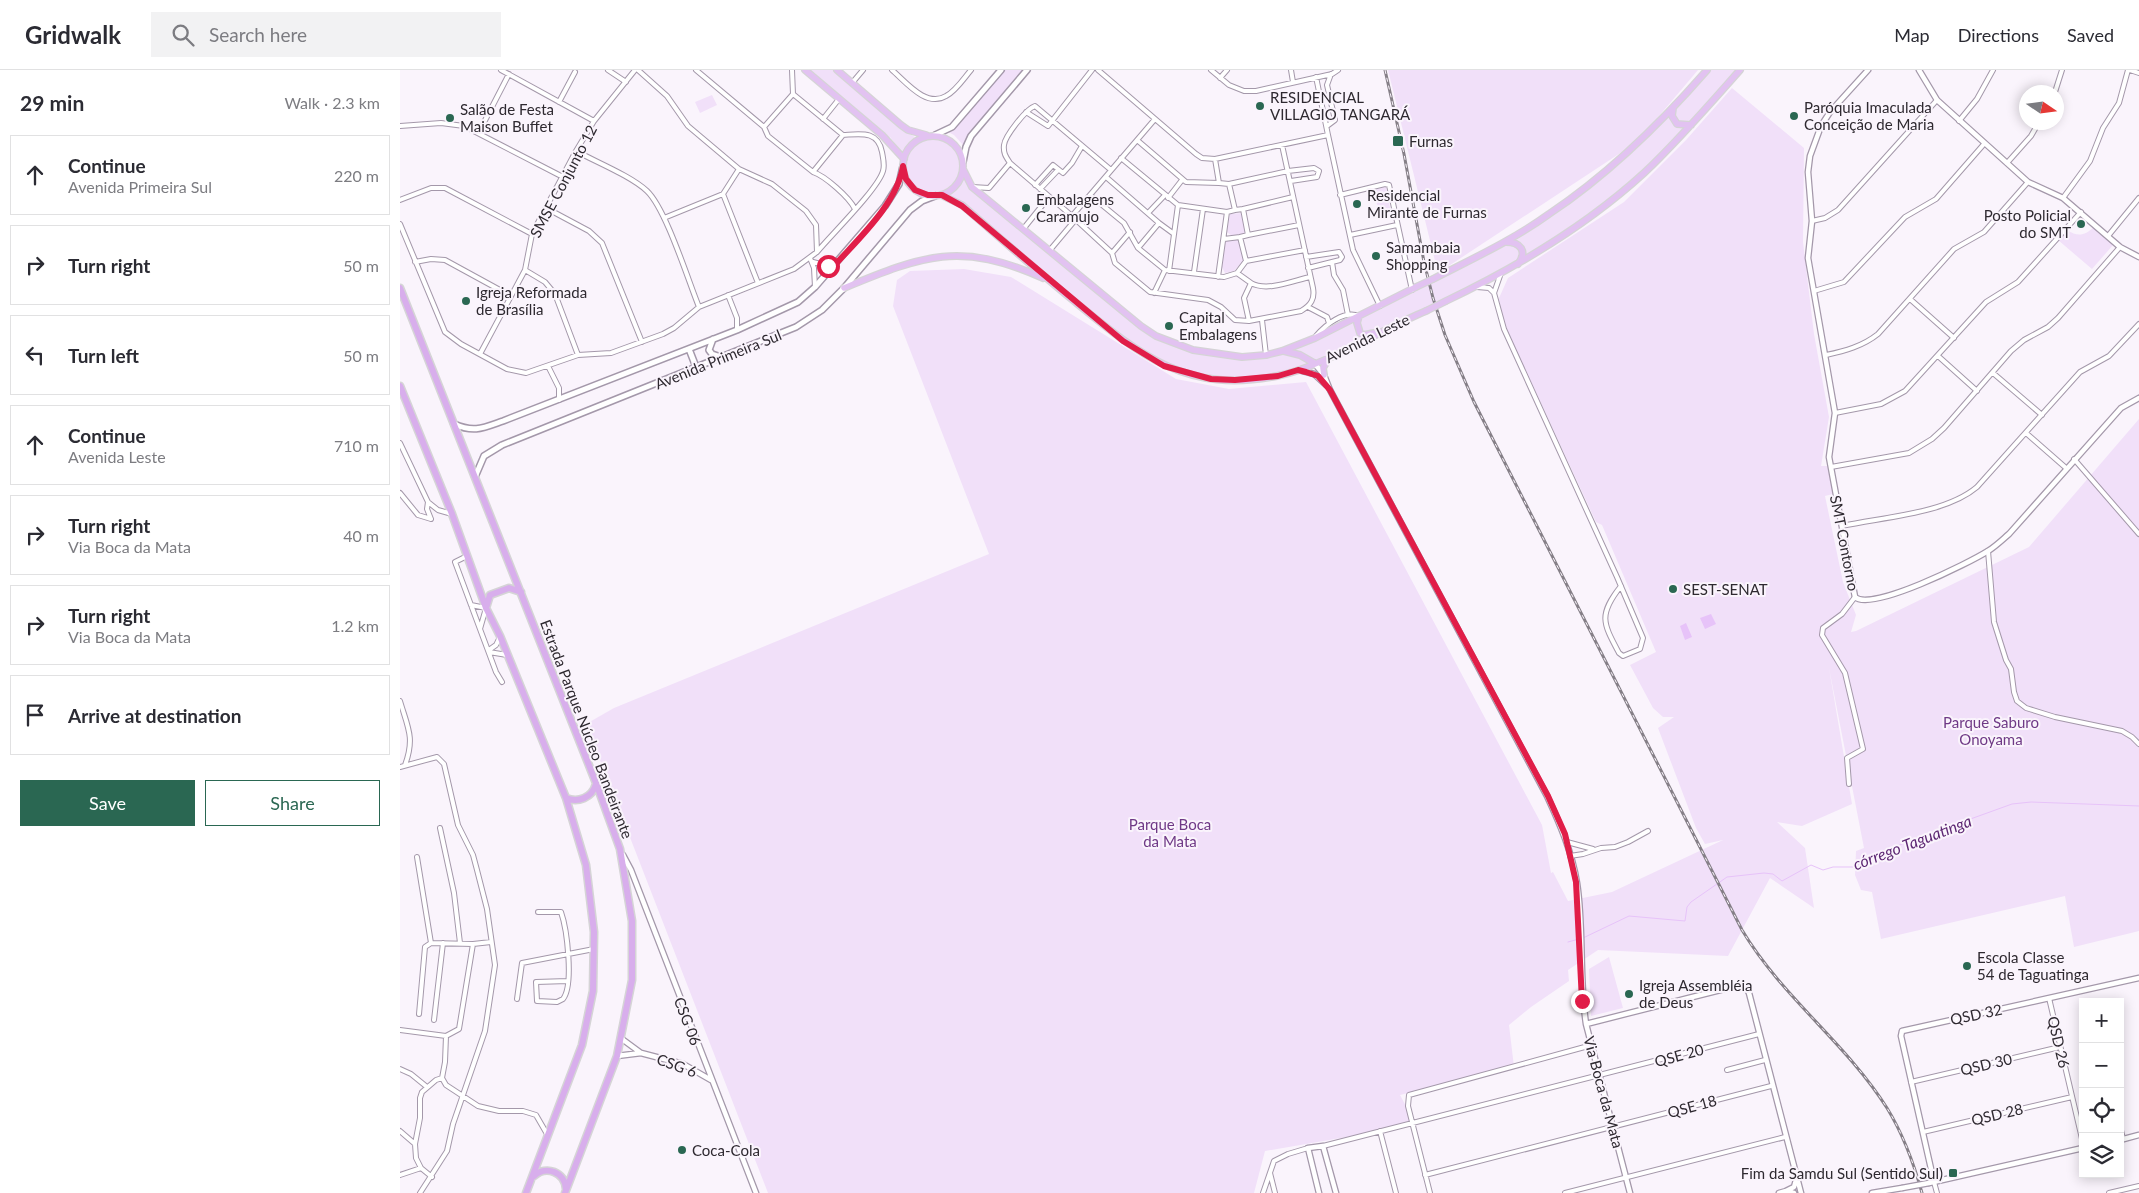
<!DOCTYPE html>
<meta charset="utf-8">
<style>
body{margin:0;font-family:Lato,sans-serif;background:#f2f2f3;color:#2b2b33}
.controls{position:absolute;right:15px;bottom:15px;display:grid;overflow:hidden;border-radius:0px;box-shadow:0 2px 12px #0003}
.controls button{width:45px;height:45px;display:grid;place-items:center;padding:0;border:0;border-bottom:1px solid #e1e1e2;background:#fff;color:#2b2b33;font:25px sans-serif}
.compass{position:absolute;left:1619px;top:15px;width:45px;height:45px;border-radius:50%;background:#fff;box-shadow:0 2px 12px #0003;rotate:103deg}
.stop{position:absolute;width:15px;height:15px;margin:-11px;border:4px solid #e11d48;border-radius:50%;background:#fff}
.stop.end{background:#e11d48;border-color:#fff;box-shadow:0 1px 5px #0008}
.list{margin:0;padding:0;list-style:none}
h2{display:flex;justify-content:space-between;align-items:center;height:65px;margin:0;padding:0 20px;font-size:21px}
h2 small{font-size:16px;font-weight:400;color:#7c7c81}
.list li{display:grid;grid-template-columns:32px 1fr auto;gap:15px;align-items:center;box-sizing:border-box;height:80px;margin:0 10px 10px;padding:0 10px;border:1px solid #e1e1e2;border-radius:0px}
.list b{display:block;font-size:19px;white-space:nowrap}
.list p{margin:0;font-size:16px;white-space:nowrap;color:#7c7c81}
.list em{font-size:16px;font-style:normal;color:#7c7c81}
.actions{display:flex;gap:10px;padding:15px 20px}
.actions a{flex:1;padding:11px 0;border:1px solid #2a6752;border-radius:0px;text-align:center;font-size:18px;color:#2a6752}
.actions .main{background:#2a6752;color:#fff}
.icon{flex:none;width:28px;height:28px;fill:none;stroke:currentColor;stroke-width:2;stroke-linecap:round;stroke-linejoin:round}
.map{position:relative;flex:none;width:1739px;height:1123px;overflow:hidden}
header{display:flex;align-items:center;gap:30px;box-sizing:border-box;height:70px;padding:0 25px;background:#fff;border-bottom:1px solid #e1e1e2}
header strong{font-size:24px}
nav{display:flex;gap:28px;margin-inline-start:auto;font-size:18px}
.search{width:350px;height:45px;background:#f2f2f3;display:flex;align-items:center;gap:12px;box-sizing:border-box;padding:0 18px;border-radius:0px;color:#7c7c81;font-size:19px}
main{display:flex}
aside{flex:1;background:#fff}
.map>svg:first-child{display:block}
.green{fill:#f1e0f9}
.water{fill:#e7c3f9}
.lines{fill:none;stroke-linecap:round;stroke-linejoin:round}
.stream{stroke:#e7c3f9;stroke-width:1}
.minor-casing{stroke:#a498aa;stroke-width:6}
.tertiary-casing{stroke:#a498aa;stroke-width:7}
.secondary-casing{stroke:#a498aa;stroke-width:8}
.primary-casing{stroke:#d5d4d6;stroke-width:8}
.trunk-casing{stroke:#d5d4d6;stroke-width:9}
.minor{stroke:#fff;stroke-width:4}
.tertiary{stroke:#fff;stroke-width:4.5}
.secondary{stroke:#fff;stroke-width:5}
.primary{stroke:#e2c2f1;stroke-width:5.5}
.trunk{stroke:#d8aeec;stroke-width:6}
.rail-casing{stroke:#857f87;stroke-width:3}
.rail{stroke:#faf4fc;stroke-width:1;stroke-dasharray:4;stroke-linecap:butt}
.tertiary-bridge-casing{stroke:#a498aa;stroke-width:7;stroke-linecap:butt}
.primary-bridge-casing{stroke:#d5d4d6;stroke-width:8;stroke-linecap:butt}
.tertiary-bridge{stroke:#fff;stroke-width:4.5}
.primary-bridge{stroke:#e2c2f1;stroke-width:5.5}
.route{stroke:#e11d48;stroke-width:6}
.poi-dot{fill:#2a6752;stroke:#faf4fc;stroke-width:2}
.labels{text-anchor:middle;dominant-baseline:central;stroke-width:4;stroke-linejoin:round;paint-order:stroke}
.poi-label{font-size:15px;fill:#2e2930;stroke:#faf4fc;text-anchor:start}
.street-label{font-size:15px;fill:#2e2930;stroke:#faf4fc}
.park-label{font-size:15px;fill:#6f3986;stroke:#faf4fc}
.water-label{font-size:16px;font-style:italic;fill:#5d2773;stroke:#faf4fc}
</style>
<header>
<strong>Gridwalk</strong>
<div class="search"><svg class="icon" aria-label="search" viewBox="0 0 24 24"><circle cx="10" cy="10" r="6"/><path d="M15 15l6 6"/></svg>Search here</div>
<nav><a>Map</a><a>Directions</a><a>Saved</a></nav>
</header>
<main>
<aside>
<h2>29 min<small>Walk · 2.3 km</small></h2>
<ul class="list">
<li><svg class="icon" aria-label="ahead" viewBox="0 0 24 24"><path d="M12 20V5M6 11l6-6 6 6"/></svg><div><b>Continue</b><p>Avenida Primeira Sul</p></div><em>220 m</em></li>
<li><svg class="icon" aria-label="right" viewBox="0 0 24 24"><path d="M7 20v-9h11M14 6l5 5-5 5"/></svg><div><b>Turn right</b></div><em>50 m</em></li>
<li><svg class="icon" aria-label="left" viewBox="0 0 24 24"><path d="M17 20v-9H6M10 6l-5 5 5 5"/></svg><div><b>Turn left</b></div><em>50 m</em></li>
<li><svg class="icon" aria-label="ahead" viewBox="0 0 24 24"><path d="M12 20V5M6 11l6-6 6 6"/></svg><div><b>Continue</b><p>Avenida Leste</p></div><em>710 m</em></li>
<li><svg class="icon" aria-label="right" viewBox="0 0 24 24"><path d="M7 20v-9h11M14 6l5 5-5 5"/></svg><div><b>Turn right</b><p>Via Boca da Mata</p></div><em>40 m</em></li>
<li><svg class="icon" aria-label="right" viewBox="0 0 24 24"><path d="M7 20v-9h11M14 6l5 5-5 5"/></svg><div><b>Turn right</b><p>Via Boca da Mata</p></div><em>1.2 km</em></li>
<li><svg class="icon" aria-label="arrive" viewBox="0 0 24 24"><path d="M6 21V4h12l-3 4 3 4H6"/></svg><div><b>Arrive at destination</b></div></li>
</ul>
<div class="actions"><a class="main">Save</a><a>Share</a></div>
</aside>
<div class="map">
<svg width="1739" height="1123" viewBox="0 0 1739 1123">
<rect width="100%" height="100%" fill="#faf4fc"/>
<path class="green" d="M409 0H433L499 58 515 67 502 83 490 67 488 69Z
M604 0H624L569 64 564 76 554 65 548 62 565 47Z
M988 0H1298L1237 72 1038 203Z
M1310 0H1336L1290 55 1243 100 1205 132 1117 194 930 287 878 307 850 310 788 305 723 271 563 134 541 127 557 119 565 106 573 115 755 266C788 283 829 291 866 284 911 275 953 248 994 228 1061 194 1132 163 1192 117 1236 83 1274 42 1310 0Z
M1332 18 1404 78 1403 172 1414 264 1429 347 1421 396H1428L1433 424 1425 426 1443 512 1456 545 1451 562 1456 561 1629 477 1739 349V861L1674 877 1665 826 1481 869 1472 822 1461 820 1455 805 1456 781 1464 778 1429 598 1452 734 1402 756 1377 752 1405 778 1414 838 1370 808 1328 886 1198 880 1168 900 1169 911 1131 937 1109 955 1114 997 1000 1025 1016 1055 865 1081 854 1123H368L186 654 214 638 589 484 493 236 497 210 510 201 564 199 611 207 776 309 829 319 906 312 1142 755 1151 803 1153 802 1168 831 1212 822 1323 770 1305 774 1296 758 1258 658 1274 647H1263L1253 638 1230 595 1256 582 1202 455 1196 452 1100 245 1099 228 1108 208 1224 132 1286 70Z
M312 25 317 35 300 43 295 32Z
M506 96a27 27 0 1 1 54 0a27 27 0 1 1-54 0Z
M986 117 991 143 979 145 974 120Z
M842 143 846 160 845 163 832 166 827 162 830 144Z
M1694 157 1713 175 1692 199 1658 170 1667 160C1678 167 1684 166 1694 157Z
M826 170H839L843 178V191L834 201 825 203 822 197Z
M1209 887 1223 938 1191 946 1189 899Z"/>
<path class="water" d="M1311 544 1316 554 1305 559 1300 548Z
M1286 553 1292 567 1285 570 1280 556Z"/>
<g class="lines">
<path class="stream" d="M1183 868 1229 846 1285 851 1287 837 1291 832 1327 807 1364 803 1373 804 1382 811 1411 795 1423 800 1433 797H1453L1504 773 1612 734 1631 732 1739 736
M1168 872 1179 869"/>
<g class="minor-casing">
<path id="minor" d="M101 0 194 51
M208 0 226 12
M296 0 364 57 368 66 413 102C425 106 449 127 455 139
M392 0 393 24 443 65C460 64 478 60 482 82 483 88 485 95 483 101 478 119 431 165 417 182
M492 0C506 12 526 38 546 26 556 21 564 8 571 0
M698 0 796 84 802 88 815 89 928 65 953 180 980 236
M811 0 829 15 844 21H856L932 4 938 0
M891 0 893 12
M1730 0 1739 3
M916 7 928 65
M820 8 827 0
M452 13 463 0
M1655 22 1662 0
M159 32 175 2
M626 42 648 56 692 0
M423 49 439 29
M755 49 672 146 712 183 715 193 750 222 808 230 821 237 835 250 849 251
M1559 51 1577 29 1593 0
M0 56 41 53 64 56 163 107
M927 56 935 50 927 15 931 4
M364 57 393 24
M79 62 109 4
M737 70 786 112 819 113
M882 75 913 218C915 229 911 235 901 241L849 251 844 228 851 213 837 203 846 191 905 180
M176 81C196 92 231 106 247 121 266 139 288 210 299 237
M721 88 778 135 769 201
M815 89 819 113 829 114 835 140 843 139 848 165 840 167 846 191
M1607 93 1631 66 1639 52
M413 102 443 65
M706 107 759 153 774 164
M829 114 888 101 914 98 919 101 917 107 891 111
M635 115 653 95 663 103 672 93 682 76
M572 117 589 118 610 93
M640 119 658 100
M323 124 339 99
M690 125 724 153 738 178 765 200
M940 125 985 114 989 115 1012 220
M768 128 782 110
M1663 128 1690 91 1703 58 1719 33 1728 0
M0 130 31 118H45L132 164
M778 135 827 142 835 140
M146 138 189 161 202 173 242 272
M843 139 893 127
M748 143 765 125
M672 146 610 93C606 87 603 83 604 75 605 66 626 39 635 36L711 100
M264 148 323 124 358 213
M1412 151 1425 148 1438 140 1537 30
M0 154 45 262 61 274 107 299 126 303 178 285 211 283 263 264 274 258 299 237 394 199 417 182 416 155 406 141 372 114 339 99 288 56 267 26 238 0
M624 158 649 127
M848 165 899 155
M950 165 997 155
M1708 166 1739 128
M824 169 840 167
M738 178 759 153
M650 180 676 149
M712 183 730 162
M906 187 939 182 942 187 940 190 932 192
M410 188 414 198 415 217
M15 192 31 189 45 190 111 226
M413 192 432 197
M908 198 932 192 934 205 943 220 948 245
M125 200 145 212 155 224 178 285
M794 202 803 139
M1101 203 1094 223 1104 259 1217 507 1243 568 1240 579 1223 586 1219 583C1203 553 1198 545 1221 516
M818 207 827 142
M851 213C867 222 892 211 910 207
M1077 217 1089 218 1094 223
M1414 221 1444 212 1505 147 1536 129 1584 74
M754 223 765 200 824 207 837 203
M328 225 337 248V260
M1510 229 1554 268
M908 237 927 247 929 253
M862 250 866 285
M916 266C925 255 944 240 959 246
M80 284 125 200 132 164 176 81 194 51 235 0
M1426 285C1445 281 1463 276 1478 264L1554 179 1584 162 1628 112
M1538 286 1577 321
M148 296 159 318V330
M1593 303 1642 345
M1435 343 1481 334 1505 321 1586 232 1618 212 1681 142
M1626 363 1666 398
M0 373 28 432 38 440 52 444
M1674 389 1739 464
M1431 397 1509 383 1532 369 1544 358 1611 281 1624 270 1648 257 1658 248 1720 177
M0 423 18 445 31 449
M28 432 27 439 31 449
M1442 456C1483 447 1545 444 1577 417L1680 302 1709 286 1739 254
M1588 481 1594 552 1606 590 1611 599 1614 622 1617 631 1626 638 1655 647 1722 661 1732 667 1739 674
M67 486 55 492 96 602 102 612
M71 535 86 538 80 559
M89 580 96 575 100 567
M89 582 107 585
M0 631C8 658 15 668 5 695
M0 697 37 687 44 694 58 755 73 785 77 800 87 839 95 895 85 961 53 1054 47 1081 20 1123
M1449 714 1447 688 1463 679 1445 603 1422 565 1423 558 1442 544 1455 527
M40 758 54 823 60 873
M1167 772 1193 779
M1170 786 1183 784 1201 778 1215 777 1228 772 1248 761
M17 787 31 873
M138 842H161C167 859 174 915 163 929L157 932 137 931 136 912 168 911
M73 874 91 872
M1649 928 1683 1073
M117 929 122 893 194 879
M19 944 25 877 31 873 73 874 59 959 46 966 45 992 42 1008 46 1015 78 1036 99 1041H123L136 1045 147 1064
M34 950 43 873
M0 960 46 966
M0 999 11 1004 27 1017
M1327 1000 1365 990
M1511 1012 1660 977
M1720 1056 1723 1069
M0 1061 15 1074
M980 1061 996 1123
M1523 1062 1672 1027
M923 1076 1359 964
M870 1103 875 1123
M0 1105 21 1098
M1025 1105 1371 1016
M32 1107 21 1098 16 1088 15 1074 20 1048V1028L22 1022 36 1010 42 1008
M1534 1112 1537 1123
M863 1123 874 1091 888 1084 908 1078
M1030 1123 1008 1036 1009 1025 1192 975
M1165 1123 1385 1067
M1709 1123 1739 1116"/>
</g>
<g class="tertiary-casing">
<path id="tertiary" d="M1468 0 1430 42 1421 56 1410 86 1408 102 1412 151 1408 188 1435 343 1429 387 1455 527C1471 542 1569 493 1588 481 1596 476 1602 470 1609 464L1721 338 1739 328
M1519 0 1537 30 1628 112 1663 128 1720 177 1739 187
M914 293 924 305 930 320 1147 726C1160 754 1172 782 1177 813 1184 859 1179 907 1186 954L1230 1123
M899 300 914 304 926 315
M223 785 231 800 356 1123
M1186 954 1340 915 1345 916 1349 923 1401 1123
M222 969 241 983 283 994 311 1010
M217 986 241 983
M1720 1070 1739 1065
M1534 1112 1501 966 1502 961 1739 908
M1529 1113 1683 1078
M1386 1121 1394 1117 1396 1110
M919 1123 908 1078 923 1076 936 1123
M1379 1123 1386 1121 1394 1123
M1472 1123 1502 1118"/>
</g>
<g class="secondary-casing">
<path id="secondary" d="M535 65 552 57 601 0
M563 92 566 77 571 66 627 0
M313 269 309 280 312 284 321 287
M289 279 296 297
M54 354C74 363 83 358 103 351L337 260 398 232 415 217 485 136 499 114 503 96
M75 407 84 386 102 375 396 257 422 240 444 218 510 140 522 131 535 126"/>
</g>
<g class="primary-casing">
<path id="primary" d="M405 0 482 65 504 89
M437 0 501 55 508 60 526 65
M1273 38 1272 46 1277 54 1291 55
M503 96a30 30 0 1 1 60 0a30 30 0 1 1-60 0Z
M563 99 572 117 741 256 756 266 793 280 842 287 866 285 882 281 915 268 1016 217
M541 125 562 135C599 167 636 200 674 231 740 285 786 324 877 306 924 297 980 260 1026 241
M1106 172C1120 172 1128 181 1118 194
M1033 209C1072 189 1113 170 1149 144 1209 104 1260 54 1307 0
M444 218C524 185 560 171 643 208
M1046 231C1117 197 1185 157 1244 103 1278 71 1309 35 1340 0
M959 246 957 253 960 263 964 265 974 263
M884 281 900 285 914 293
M924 305 923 298 929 288"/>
</g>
<g class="trunk-casing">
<path id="trunk" d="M0 218 196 713 220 779 232 851V910L217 986 165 1123
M0 316 52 444 86 538 100 566 166 728 186 795 194 862 193 921 182 975 126 1123
M86 538 90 525 109 518 121 522
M166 728C178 733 192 728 196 714
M134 1106C146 1095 165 1102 166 1119"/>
</g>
<use href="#minor" class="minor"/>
<use href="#tertiary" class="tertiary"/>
<use href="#secondary" class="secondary"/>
<use href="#primary" class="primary"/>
<use href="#trunk" class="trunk"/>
<g class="rail-casing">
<path id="rail" d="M985 0 1004 84 1024 192 1033 228 1045 265 1074 332 1342 860C1382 927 1446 973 1487 1038 1503 1064 1514 1094 1522 1123"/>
</g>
<use href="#rail" class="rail"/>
<g class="tertiary-bridge-casing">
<path id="tertiary-bridge" d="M1502 1118 1529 1113"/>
</g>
<g class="primary-bridge-casing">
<path id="primary-bridge" d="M1016 217 1033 209
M1026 241 1046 231"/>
</g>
<use href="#tertiary-bridge" class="tertiary-bridge"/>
<use href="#primary-bridge" class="primary-bridge"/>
</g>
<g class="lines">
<path class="route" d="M428 196 433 197C458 169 497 134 503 96L506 109 515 120 528 125H542L562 136 723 271 764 296 811 309 835 310 878 306 898 300 906 302 918 306 930 320 1148 726 1165 764 1176 812 1182 931"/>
</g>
<g class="poi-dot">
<circle cx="860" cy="36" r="5"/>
<circle cx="1394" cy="46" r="5"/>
<circle cx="50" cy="48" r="5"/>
<rect x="992" y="65" width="12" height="12" rx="2.5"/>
<circle cx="957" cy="134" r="5"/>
<circle cx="626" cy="138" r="5"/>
<circle cx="1681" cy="154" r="5"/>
<circle cx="976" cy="186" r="5"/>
<circle cx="66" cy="231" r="5"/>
<circle cx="769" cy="256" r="5"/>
<circle cx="1273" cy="519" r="5"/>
<circle cx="1567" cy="896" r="5"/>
<circle cx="1229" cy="924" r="5"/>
<circle cx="282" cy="1080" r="5"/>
<rect x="1548" y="1098" width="10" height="10" rx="2.5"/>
</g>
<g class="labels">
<g class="poi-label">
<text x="870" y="27">RESIDENCIAL<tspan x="870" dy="17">VILLAGIO TANGARÁ</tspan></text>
<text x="1404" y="37">Paróquia Imaculada<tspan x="1404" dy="17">Conceição de Maria</tspan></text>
<text x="60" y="39">Salão de Festa<tspan x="60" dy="17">Maison Buffet</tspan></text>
<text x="1009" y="71">Furnas</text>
<text x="967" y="125">Residencial<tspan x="967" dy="17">Mirante de Furnas</tspan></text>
<text x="636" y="129">Embalagens<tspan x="636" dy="17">Caramujo</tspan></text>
<text x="1671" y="145" text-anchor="end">Posto Policial<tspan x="1671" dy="17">do SMT</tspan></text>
<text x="986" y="177">Samambaia<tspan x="986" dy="17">Shopping</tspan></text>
<text x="76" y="222">Igreja Reformada<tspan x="76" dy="17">de Brasília</tspan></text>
<text x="779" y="247">Capital<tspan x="779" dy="17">Embalagens</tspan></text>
<text x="1283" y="519">SEST-SENAT</text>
<text x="1577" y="887">Escola Classe<tspan x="1577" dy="17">54 de Taguatinga</tspan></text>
<text x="1239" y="915">Igreja Assembléia<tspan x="1239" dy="17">de Deus</tspan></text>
<text x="292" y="1080">Coca-Cola</text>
<text x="1543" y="1103" text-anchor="end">Fim da Samdu Sul (Sentido Sul)</text>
</g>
<g class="street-label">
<text transform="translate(163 111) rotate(-62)">SMSE Conjunto 12</text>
<text transform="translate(967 268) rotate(-26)">Avenida Leste</text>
<text transform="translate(318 289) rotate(-22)">Avenida Primeira Sul</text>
<text transform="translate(1445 473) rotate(79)">SMT Contorno</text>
<text transform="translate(187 659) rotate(69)">Estrada Parque Núcleo Bandeirante</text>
<text transform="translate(1576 944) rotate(-12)">QSD 32</text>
<text transform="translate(288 951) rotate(69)">CSG 06</text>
<text transform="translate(1659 972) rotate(77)">QSD 26</text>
<text transform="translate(1279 985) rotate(-15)">QSE 20</text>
<text transform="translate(1586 994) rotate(-13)">QSD 30</text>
<text transform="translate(277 995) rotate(20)">CSG 6</text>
<text transform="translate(1204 1022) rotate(75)">Via Boca da Mata</text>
<text transform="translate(1292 1036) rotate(-15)">QSE 18</text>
<text transform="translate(1597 1044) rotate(-13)">QSD 28</text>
</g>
<g class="park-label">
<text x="1591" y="652">Parque Saburo<tspan x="1591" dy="17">Onoyama</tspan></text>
<text x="770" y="754">Parque Boca<tspan x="770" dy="17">da Mata</tspan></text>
</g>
<g class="water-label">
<text transform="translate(1512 772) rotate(-21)">córrego Taguatinga</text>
</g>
</g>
</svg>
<div class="controls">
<button>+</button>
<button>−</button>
<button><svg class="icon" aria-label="locate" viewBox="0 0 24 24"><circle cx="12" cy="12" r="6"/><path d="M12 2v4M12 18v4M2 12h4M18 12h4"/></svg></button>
<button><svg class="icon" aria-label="layers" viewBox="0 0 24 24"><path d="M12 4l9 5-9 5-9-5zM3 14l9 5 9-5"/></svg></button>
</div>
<svg class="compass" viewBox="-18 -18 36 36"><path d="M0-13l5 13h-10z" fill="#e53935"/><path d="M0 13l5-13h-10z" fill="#7c7c81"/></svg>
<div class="stop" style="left:428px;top:196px"></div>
<div class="stop end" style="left:1182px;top:931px"></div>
</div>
</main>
